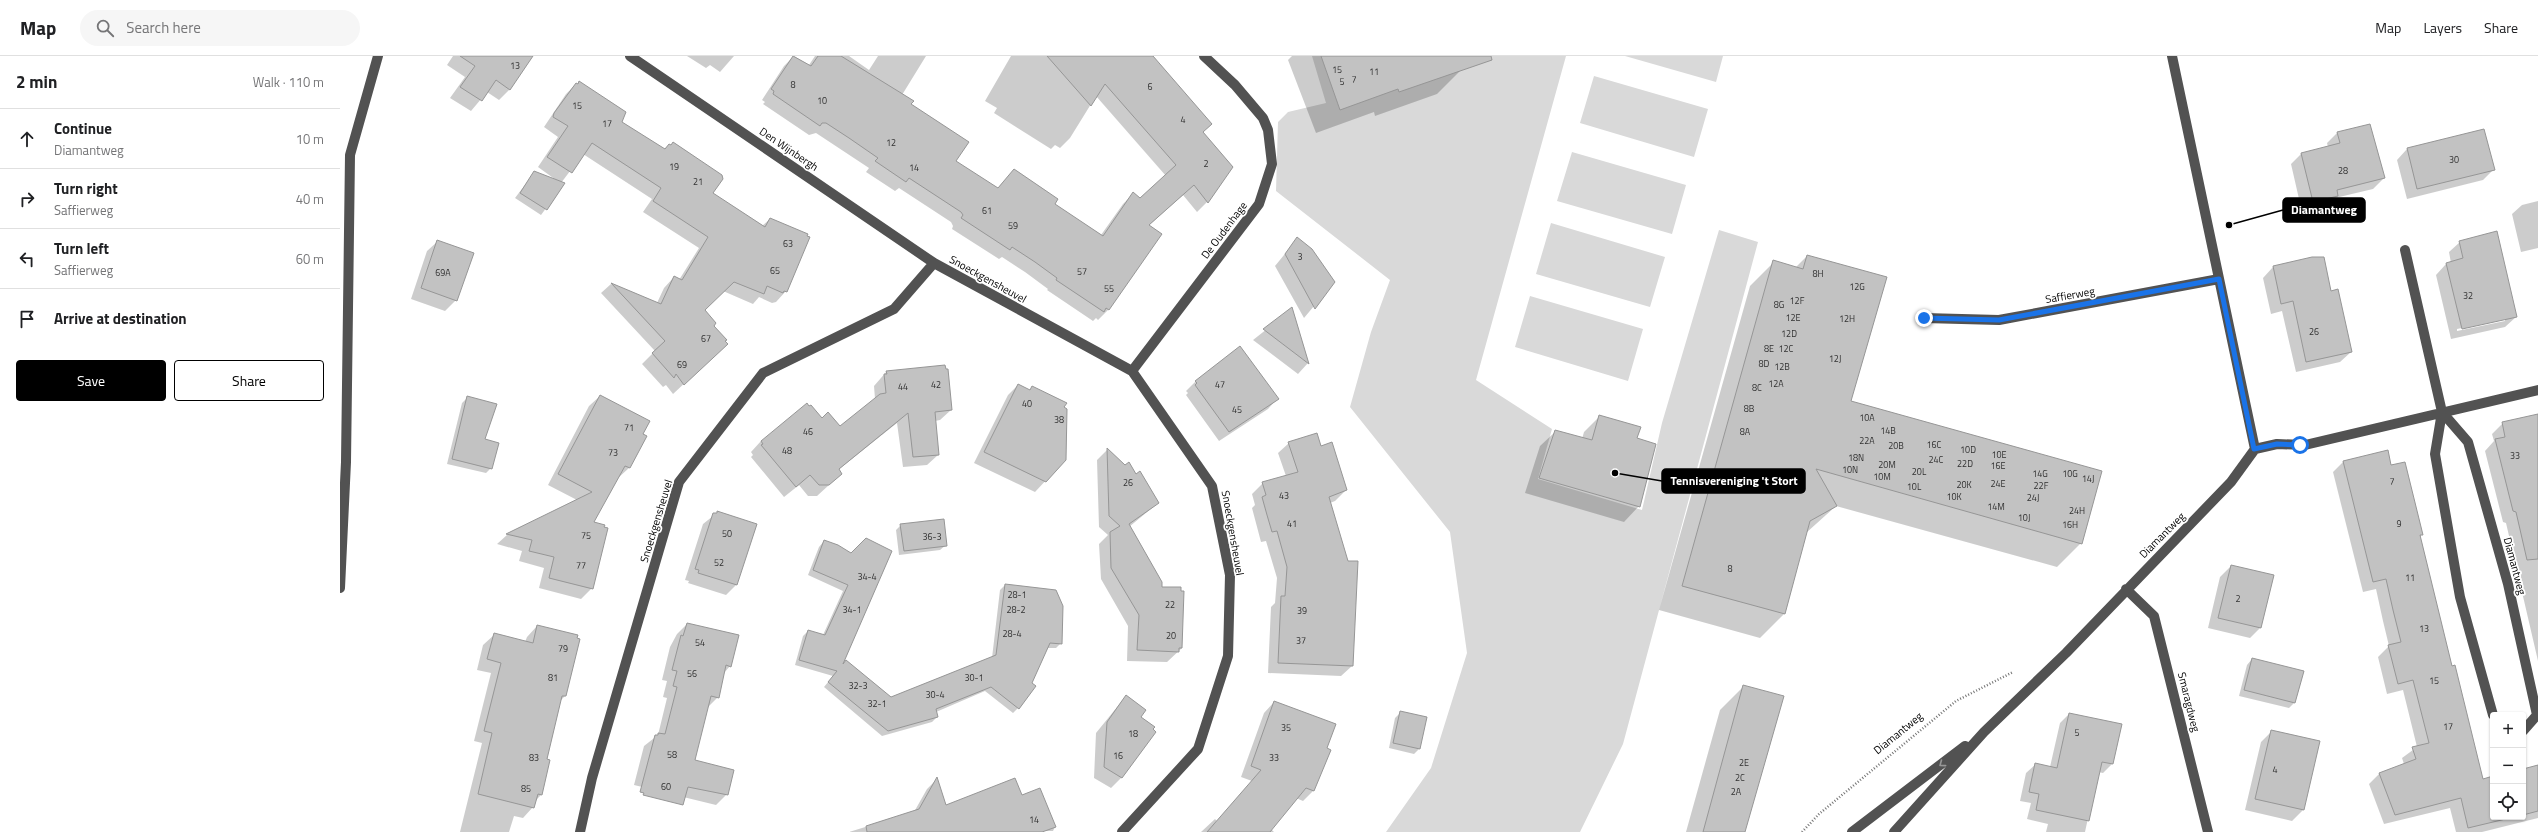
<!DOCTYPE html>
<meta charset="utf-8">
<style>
body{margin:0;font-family:"Titillium Web",sans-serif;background:#f6f6f6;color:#202124}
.controls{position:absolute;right:12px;bottom:12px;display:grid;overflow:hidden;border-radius:4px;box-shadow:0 1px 3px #0004}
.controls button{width:36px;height:36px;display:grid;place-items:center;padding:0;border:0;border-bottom:1px solid #e0e0e0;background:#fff;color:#202124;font:20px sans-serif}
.stop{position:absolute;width:12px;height:12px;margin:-9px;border:3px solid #1a73e8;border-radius:50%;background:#fff}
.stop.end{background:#1a73e8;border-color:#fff;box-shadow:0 1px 4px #0008}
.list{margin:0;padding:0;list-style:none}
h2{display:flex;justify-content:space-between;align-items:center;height:52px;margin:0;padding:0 16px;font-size:17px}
h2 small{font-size:13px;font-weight:400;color:#757577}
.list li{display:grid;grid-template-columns:26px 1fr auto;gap:12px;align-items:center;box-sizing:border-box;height:60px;padding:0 16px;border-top:1px solid #e0e0e0}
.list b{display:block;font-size:15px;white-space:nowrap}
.list p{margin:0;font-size:13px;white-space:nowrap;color:#757577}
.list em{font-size:13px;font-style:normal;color:#757577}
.actions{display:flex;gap:8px;padding:12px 16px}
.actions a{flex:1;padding:9px 0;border:1px solid #000;border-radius:4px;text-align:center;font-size:14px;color:#000}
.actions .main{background:#000;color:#fff}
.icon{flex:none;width:22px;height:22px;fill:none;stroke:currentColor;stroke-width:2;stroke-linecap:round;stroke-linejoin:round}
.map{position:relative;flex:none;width:2198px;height:776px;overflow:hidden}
header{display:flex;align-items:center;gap:24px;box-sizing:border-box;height:56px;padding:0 20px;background:#fff;border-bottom:1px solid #e0e0e0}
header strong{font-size:19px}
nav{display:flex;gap:22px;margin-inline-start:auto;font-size:14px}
.search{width:280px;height:36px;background:#f6f6f6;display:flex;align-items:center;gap:10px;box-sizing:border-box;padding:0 14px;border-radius:22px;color:#757577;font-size:15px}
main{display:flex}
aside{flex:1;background:#fff}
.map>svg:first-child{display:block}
.green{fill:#d9d9d9}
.shadow{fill:#0003;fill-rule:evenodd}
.building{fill:#c2c2c2;stroke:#969696}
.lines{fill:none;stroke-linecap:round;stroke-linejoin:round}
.path{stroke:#747474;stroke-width:2.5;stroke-dasharray:1 2;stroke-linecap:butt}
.minor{stroke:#525252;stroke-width:10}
.oneway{stroke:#979797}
.route{stroke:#1a73e8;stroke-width:5}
.labels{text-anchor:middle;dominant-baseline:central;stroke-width:3.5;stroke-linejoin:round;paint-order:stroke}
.number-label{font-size:9px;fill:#303030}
.street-label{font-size:11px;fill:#000;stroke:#fff}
.leader{fill:none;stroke:#000;stroke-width:1.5}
.callout-dot{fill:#000;stroke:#fff;stroke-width:1.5}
.callout{fill:#000;stroke:#000;stroke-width:1.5}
.callout-label{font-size:12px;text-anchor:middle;font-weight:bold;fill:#fff}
</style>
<header>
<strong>Map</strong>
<div class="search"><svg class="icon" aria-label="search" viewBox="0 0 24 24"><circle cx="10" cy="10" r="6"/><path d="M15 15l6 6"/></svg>Search here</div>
<nav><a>Map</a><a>Layers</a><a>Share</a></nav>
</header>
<main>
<aside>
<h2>2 min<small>Walk · 110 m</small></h2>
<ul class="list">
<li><svg class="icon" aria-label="ahead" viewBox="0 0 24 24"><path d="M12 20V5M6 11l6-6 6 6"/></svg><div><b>Continue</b><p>Diamantweg</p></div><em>10 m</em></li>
<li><svg class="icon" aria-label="right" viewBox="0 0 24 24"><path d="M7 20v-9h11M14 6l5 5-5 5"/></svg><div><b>Turn right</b><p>Saffierweg</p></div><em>40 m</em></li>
<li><svg class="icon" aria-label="left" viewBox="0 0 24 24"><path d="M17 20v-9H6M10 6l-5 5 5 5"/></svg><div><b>Turn left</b><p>Saffierweg</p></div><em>60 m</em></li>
<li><svg class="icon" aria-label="arrive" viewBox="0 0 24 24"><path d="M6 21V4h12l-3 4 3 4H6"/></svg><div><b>Arrive at destination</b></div></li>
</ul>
<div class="actions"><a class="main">Save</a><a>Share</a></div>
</aside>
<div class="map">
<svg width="2198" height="776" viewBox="0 0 2198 776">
<rect width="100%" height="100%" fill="#fff"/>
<path class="green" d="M972 0H1226L1136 324 1212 373 1198 423 1302 454 1322 367 1379 174 1418 186 1283 688 1240 776H1046L1091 712 1127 597 1110 476 1010 351 1031 276 1050 224 936 135 938 66 948 56 986 47Z
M1285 0H1383L1376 26Z
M1254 20 1368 53 1354 101 1240 67Z
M1232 96 1346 129 1332 178 1217 145Z
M1211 167 1325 201 1310 251 1196 218Z
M1190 240 1303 273 1288 325 1175 291Z"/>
<path class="shadow" d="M113 0H192L170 33 159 44 147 36 131 55 110 42 125 21 107 9Z
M347 0H394L380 16 370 9 366 12Z
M454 0 469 9 475 0H509L529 14 538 0H586L562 39 615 105 657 133 674 114 713 148 761 179 783 148 793 138 800 143 826 120 756 40 730 82 720 92 715 89 711 93 654 57 657 52 645 45 671 0H812L862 77 892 111 867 146 857 156 843 139 808 170 820 178 768 254 758 264 756 262 753 265 707 234 708 233 685 216 662 201 659 203 612 173 613 170 611 166 559 132 555 135 526 116 529 112 476 77 469 79 423 48 425 46 422 44 444 10Z
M952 0H1116L1121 14 1097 38 1035 60 1034 56 976 77 948 4Z
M236 28 281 67 324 93 329 89 372 138 422 170 430 163 446 235 436 246 432 247 419 241 413 248 383 235 363 255 384 286 376 298 333 338 326 329 323 331 302 308 315 295 261 237 271 228 317 247 324 232 334 221 339 224 359 192 303 156 312 143 243 98 221 127 224 128 201 159 175 142 194 117 216 124 198 111 218 81 204 71 226 38Z
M1997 77 2044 122 2033 133 1995 142 1986 150 1962 156 1951 108 1961 98 1988 91 1987 87Z
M2067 93 2154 113 2143 124 2067 143 2057 104Z
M2198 145V192L2181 196 2172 158 2182 149Z
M957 183 994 226 964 262 935 210Z
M98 185 116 244 105 255 71 243 87 195Z
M2120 186 2176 261 2165 271 2111 283 2096 219 2106 208 2111 207 2109 196ZM2165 263V265L2117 275V273Z
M1467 200 1510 345 1741 487 1717 511 1496 450 1466 477 1444 558 1420 582 1319 554 1410 230 1434 206 1455 212Z
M1933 211 1990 236 2011 296 2000 306 1956 316 1942 255 1931 258 1923 222Z
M952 253 968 307 958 318 913 284Z
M547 315 611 354 600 364 595 365 598 399 587 409 563 411 557 367 498 414 501 418 477 440H468L459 429 444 441 411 401 413 399 411 396 421 385 482 363 500 371 535 343 534 330Z
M856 325 937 343 928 353 879 385 846 339 848 337 846 335Z
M678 329 689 335 693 331 723 352 725 404 695 436 634 407 668 339Z
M260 340 306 380 289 412 278 422 252 467V532L241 543 199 532 204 512 179 505 182 495 157 488 167 479 237 444 208 429 249 350Z
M127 342 151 412 146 417 107 408 122 347Z
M1260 360 1296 383 1299 450 1284 466 1185 437 1200 390 1216 375 1242 383 1244 376Z
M2163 367 2198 377V605L2166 467 2163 466 2145 395 2154 385 2152 378Z
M949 387 980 391 1006 434 995 445 990 447 1012 610 1001 620 928 617 931 551 935 547 937 522 926 485 921 486 912 452 915 449 912 438 923 427 946 420 938 397Z
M767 394 795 419 818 447 789 471 842 592 827 606 787 605 788 570 761 523 759 488 768 479 759 471 757 404Z
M2003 406 2050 411 2082 478 2080 481 2111 611 2142 724 2153 721V761H2183V714L2198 710V762L2142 776H2116L2110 752 2044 768 2029 728 2039 718 2064 708 2062 702 2077 691 2063 634 2047 638 2038 601 2049 590 2043 565 2036 533 2023 536 1993 416Z
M378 456 397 528 386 539 348 527 349 525 345 524 363 468Z
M561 469 606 489 600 494 559 499 556 474Z
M484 485 511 499 500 612 551 642 652 602 660 534 665 529 721 587 716 592H707L678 652 673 657 645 635 596 656 597 661 592 666 542 680 484 631 493 620 455 609 463 580 468 575 483 579 503 535 468 519 479 491Z
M1891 510 1920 572 1910 582 1868 572 1880 521Z
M347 568 390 610 384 617 378 641 367 652 353 705 387 738 376 749 294 729 304 690 318 679 327 642 323 641 327 625 322 624 330 591 337 578Z
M197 570 225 640 220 645 206 704 209 705 201 739 195 745 193 751 183 762 174 760 169 776H120L142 687 134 685 151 617 137 614 143 589 154 579 185 586 187 581Z
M1912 603 1954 647 1949 652 1899 640 1907 609Z
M1404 630V776H1346L1380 654Z
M786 640 800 661 815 676 781 722 771 732 754 722 756 677Z
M934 646 986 693 974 734 963 745 956 742 931 773 934 776H861L875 763 877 765 912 725 901 721 924 657Z
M1060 657 1079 693 1074 698 1049 692 1055 662Z
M1729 658 1780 669 1772 708 1763 717 1758 716 1745 776H1706L1708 768 1687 763 1691 747 1680 745 1686 717 1696 708 1710 711 1720 667Z
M1932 675 1978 686 1963 754 1952 765 1905 754 1921 686Z
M597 723 605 750 681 740 715 771 713 775 509 776 574 756 587 733Z"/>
<path class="building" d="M120 0H193L170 34 156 24 142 45 120 31 135 10Z
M453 0 471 10 478 0H501L574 45 571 48 629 86 616 105 658 132 674 113 718 143 715 148 763 180 793 136 800 142 836 109 765 28 751 50 707 0H813L872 68 863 76 893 111 868 147 854 129 809 169 822 178 769 254 766 252 764 256 716 224 717 222 695 206 672 191 670 194 621 162 623 159 621 156 569 122 566 126 535 105 538 102 509 82 486 67H482L480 70 433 38 434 35 431 33Z
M981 0H1151L1152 4 1059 36 1058 33 1000 54Z
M239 25 286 56 282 66 325 93 329 88 331 89 333 86 382 119 383 123 373 137 425 171 430 162 468 178 467 180 470 181 447 236 444 235 443 237 427 230 424 238 394 226 365 254 376 267 374 270 387 284 385 285 388 288 344 329 336 318 334 322 312 297 325 285 271 227 321 248 334 220 342 224 368 181 313 145 321 132 252 87 232 117 207 101 228 70 213 61 214 57 236 27 238 28Z
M2030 68 2045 122 1997 134 1998 140 1973 146 1961 97 2000 87 1997 76Z
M2144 73 2155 114 2077 133 2067 92Z
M194 115 225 127 207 154 180 137Z
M2157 175 2177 261 2122 273 2106 207 2123 202 2119 185Z
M957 181 972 193 995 226 975 253 945 198Z
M97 184 134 197 117 245 81 232Z
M1467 199 1547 221 1511 345 1762 415 1742 488 1476 413 1497 450 1470 465 1445 558 1342 530 1433 204 1463 213Z
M1972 201H1984L1991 235 1998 233 2012 296 1966 306 1953 245 1941 248 1933 210Z
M952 251 969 308 923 273Z
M900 290 939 343 889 376 855 329 857 327 855 325Z
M605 309 606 313H608L612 354 595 356 599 399 573 401 568 357 499 413 502 418 489 429H479L470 419 456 431 421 389 423 388 421 385 467 347 469 350 471 349 482 362 488 356 500 370 540 338 546 337 544 318H547L546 315Z
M678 328 690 334 692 330 727 347 724 351 727 353 726 404 706 426 644 396Z
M260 339 310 365 303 378 307 380 290 412 285 410 254 466 265 469 264 471 268 472 253 533 209 522 214 501 189 495 192 484 166 478 252 436 218 418Z
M127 340 157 348 145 383 159 387 152 413 112 403Z
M2198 358V503L2187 504 2176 456 2173 455 2155 383 2165 381 2162 366Z
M1259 359 1301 371 1297 382 1316 388 1300 451 1199 422 1215 374 1252 384Z
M977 377 981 390 992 386 1007 434 989 441 1008 505H1018L1013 610 938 607 941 540H945L947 511 937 475 932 476 927 459 922 441 926 439 922 426 958 416 948 386Z
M767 392 785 409 789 406 796 418 800 415 819 447 789 468 822 526V531H841V535H844L842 592H839V596L797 594 799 559 771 512 770 476 780 470 769 460Z
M2048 394 2051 409 2065 406 2083 479H2080L2112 610 2115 609 2143 723 2153 720V761H2174L2128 772 2121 742 2055 759 2039 717 2076 703 2072 691 2089 687 2073 624 2058 628 2048 589 2061 586 2053 554 2046 523 2033 526 2003 405Z
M377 455 417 468 397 529 358 517 359 514 355 513 373 457H377Z
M604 463 607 490 564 495 560 468Z
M526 482 552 495 503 608 506 604 551 641 656 599 665 528 716 534 723 550 722 588 710 587 692 627 696 630 679 653 651 631 596 653 598 661 548 675 488 626 497 615 459 604 468 574 485 579 508 529 473 514 484 484 498 489 511 497Z
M1891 509 1934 519 1921 572 1878 562Z
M347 567 399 579 391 611 386 609 379 642 371 640 355 704 394 714 388 739 348 731 343 749 303 739 304 737 300 736 315 679H318V677L325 678 337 631 333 630 337 615 332 614 341 579 343 580Z
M197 569 238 579 237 582 240 583 226 640H222L207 703 210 704 202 739 198 738 194 752 138 738 152 677 144 675 161 607 147 603 154 577 193 587Z
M1912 602 1964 615 1955 647 1904 634Z
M1403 629 1444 640 1405 776H1363Z
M786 639 806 654 801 661 815 671 813 673 816 676 782 722 764 711 767 666Z
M934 645 996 668 987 692 991 694 974 735 966 732 930 776H867L921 714 911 710Z
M1060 655 1087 661 1080 693 1053 687Z
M1729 657 1782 668 1773 708 1762 706 1749 765 1696 754 1699 738 1689 736 1695 707 1717 712Z
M1931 674 1980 685 1964 754 1915 743Z
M2198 709V755L2183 759V713Z
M597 721 606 749 675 722 682 739 700 732 716 771 702 776H527L526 770 579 753Z"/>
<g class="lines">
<path class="path" d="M1462 776 1479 758 1616 645 1673 616"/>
<path class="minor" d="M290 0 594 207 792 315 872 430 890 519 888 600 858 693 782 776
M1832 0 1915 393
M2065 194 2102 356 2095 398 2120 541 2153 659
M1584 262 1659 264 1879 223
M792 315 919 148 932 108 928 74 923 62 895 29 864 0
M2102 356 2128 386 2168 528 2197 659 2183 675
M0 532 6 406 10 99 38 0
M1786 533 1814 560 1868 776
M240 776 252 722 339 426 423 317 554 253 594 207
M1512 776 1625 690
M1554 776 1644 676 1726 597 1891 426 1915 393 1937 388 1965 389 2198 334"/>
</g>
<defs><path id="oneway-chevron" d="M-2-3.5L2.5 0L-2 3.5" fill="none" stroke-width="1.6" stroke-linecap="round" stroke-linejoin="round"/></defs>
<use class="oneway" href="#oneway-chevron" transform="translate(1602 708) rotate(143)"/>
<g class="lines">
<path class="route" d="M1584 262 1659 264 1879 223 1914 393 1937 388 1960 389"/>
</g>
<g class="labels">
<g class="number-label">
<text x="175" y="9">13</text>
<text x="997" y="13">15</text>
<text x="1034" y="15">11</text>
<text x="1014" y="23">7</text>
<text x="1002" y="25">5</text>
<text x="453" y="28">8</text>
<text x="810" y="30">6</text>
<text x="482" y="44">10</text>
<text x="237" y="49">15</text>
<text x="843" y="63">4</text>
<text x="267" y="67">17</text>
<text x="551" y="86">12</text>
<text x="2114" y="103">30</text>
<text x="866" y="107">2</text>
<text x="334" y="110">19</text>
<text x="574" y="111">14</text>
<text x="2003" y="114">28</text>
<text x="358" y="125">21</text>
<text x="647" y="154">61</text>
<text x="673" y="169">59</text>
<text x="448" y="187">63</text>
<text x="960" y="200">3</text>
<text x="435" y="214">65</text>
<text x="742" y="215">57</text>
<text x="103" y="216">69A</text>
<text x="1478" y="217">8H</text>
<text x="1517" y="230">12G</text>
<text x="769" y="232">55</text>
<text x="2128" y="239">32</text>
<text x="1457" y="244">12F</text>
<text x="1439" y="248">8G</text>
<text x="1453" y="261">12E</text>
<text x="1507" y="262">12H</text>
<text x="1974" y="275">26</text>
<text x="1449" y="277">12D</text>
<text x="366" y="282">67</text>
<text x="1429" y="292">8E</text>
<text x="1446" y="292">12C</text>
<text x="1495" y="302">12J</text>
<text x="1424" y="307">8D</text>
<text x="342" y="308">69</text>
<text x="1442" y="310">12B</text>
<text x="1436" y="327">12A</text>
<text x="596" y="328">42</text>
<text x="880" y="328">47</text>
<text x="563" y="330">44</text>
<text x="1417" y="331">8C</text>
<text x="687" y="347">40</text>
<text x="1409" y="352">8B</text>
<text x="897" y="353">45</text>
<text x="1527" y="361">10A</text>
<text x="719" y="363">38</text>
<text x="289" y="371">71</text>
<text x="1548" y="374">14B</text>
<text x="468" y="375">46</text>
<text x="1405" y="375">8A</text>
<text x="1527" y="384">22A</text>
<text x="1594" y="388">16C</text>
<text x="1556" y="389">20B</text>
<text x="1628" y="393">10D</text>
<text x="447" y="394">48</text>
<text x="273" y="396">73</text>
<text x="1659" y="398">10E</text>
<text x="2175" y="399">33</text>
<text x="1516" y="401">18N</text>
<text x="1596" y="403">24C</text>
<text x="1625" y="407">22D</text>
<text x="1547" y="408">20M</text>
<text x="1658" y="409">16E</text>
<text x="1510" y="413">10N</text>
<text x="1579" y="415">20L</text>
<text x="1700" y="417">14G</text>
<text x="1730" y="417">10G</text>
<text x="1542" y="420">10M</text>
<text x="1748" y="422">14J</text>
<text x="2052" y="425">7</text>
<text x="788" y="426">26</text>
<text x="1658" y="427">24E</text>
<text x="1624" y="428">20K</text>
<text x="1701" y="429">22F</text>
<text x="1574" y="430">10L</text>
<text x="944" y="439">43</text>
<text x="1614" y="440">10K</text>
<text x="1693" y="441">24J</text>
<text x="1656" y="450">14M</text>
<text x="1737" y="454">24H</text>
<text x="1684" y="461">10J</text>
<text x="952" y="467">41</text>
<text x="2059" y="467">9</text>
<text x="1730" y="468">16H</text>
<text x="387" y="477">50</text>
<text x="246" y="479">75</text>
<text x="592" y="480">36-3</text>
<text x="379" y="506">52</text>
<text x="241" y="509">77</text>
<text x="1390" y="512">8</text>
<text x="527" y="520">34-4</text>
<text x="2070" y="521">11</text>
<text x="677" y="538">28-1</text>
<text x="1898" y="542">2</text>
<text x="830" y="548">22</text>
<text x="512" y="553">34-1</text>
<text x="676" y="553">28-2</text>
<text x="962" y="554">39</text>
<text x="2084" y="572">13</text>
<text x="672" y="577">28-4</text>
<text x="831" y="579">20</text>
<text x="961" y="584">37</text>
<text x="360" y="586">54</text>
<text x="223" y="592">79</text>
<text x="352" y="617">56</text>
<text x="213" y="621">81</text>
<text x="634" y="621">30-1</text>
<text x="2094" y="624">15</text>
<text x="518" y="629">32-3</text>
<text x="595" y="638">30-4</text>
<text x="537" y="647">32-1</text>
<text x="2108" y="670">17</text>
<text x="946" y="671">35</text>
<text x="1737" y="676">5</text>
<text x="793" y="677">18</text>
<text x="332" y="698">58</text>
<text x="778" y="699">16</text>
<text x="194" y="701">83</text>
<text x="934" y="701">33</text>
<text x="1404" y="706">2E</text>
<text x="1935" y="713">4</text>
<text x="1400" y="721">2C</text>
<text x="326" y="730">60</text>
<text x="186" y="732">85</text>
<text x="1396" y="735">2A</text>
<text x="694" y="763">14</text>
</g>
<g class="street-label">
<text transform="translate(449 93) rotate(34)">Den Wijnbergh</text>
<text transform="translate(884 174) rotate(-53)">De Oudenhage</text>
<text transform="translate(648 223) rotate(29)">Snoeckgensheuvel</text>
<text transform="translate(1730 239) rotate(-10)">Saffierweg</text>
<text transform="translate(316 465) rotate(-73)">Snoeckgensheuvel</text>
<text transform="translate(893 477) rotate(80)">Snoeckgensheuvel</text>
<text transform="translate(1822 479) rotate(-45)">Diamantweg</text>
<text transform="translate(2175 510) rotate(75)">Diamantweg</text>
<text transform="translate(1849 646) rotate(76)">Smaragdweg</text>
<text transform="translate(1558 677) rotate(-39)">Diamantweg</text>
</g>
</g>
<path class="leader" d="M1889 169L1943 154M1275 417L1322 425"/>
<g class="callout-dot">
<circle cx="1889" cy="169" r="4"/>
<circle cx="1275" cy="417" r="4"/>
</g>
<g class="callout">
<rect x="1943" y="142" width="82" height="24" rx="4"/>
<rect x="1322" y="413" width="143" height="24" rx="4"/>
</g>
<g class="callout-label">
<text x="1984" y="158">Diamantweg</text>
<text x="1394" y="429">Tennisvereniging 't Stort</text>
</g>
</svg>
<div class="controls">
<button>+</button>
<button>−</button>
<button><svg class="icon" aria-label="locate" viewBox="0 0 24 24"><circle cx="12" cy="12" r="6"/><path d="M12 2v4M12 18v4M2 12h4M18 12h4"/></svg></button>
</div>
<div class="stop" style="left:1960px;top:389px"></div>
<div class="stop end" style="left:1584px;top:262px"></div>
</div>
</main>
